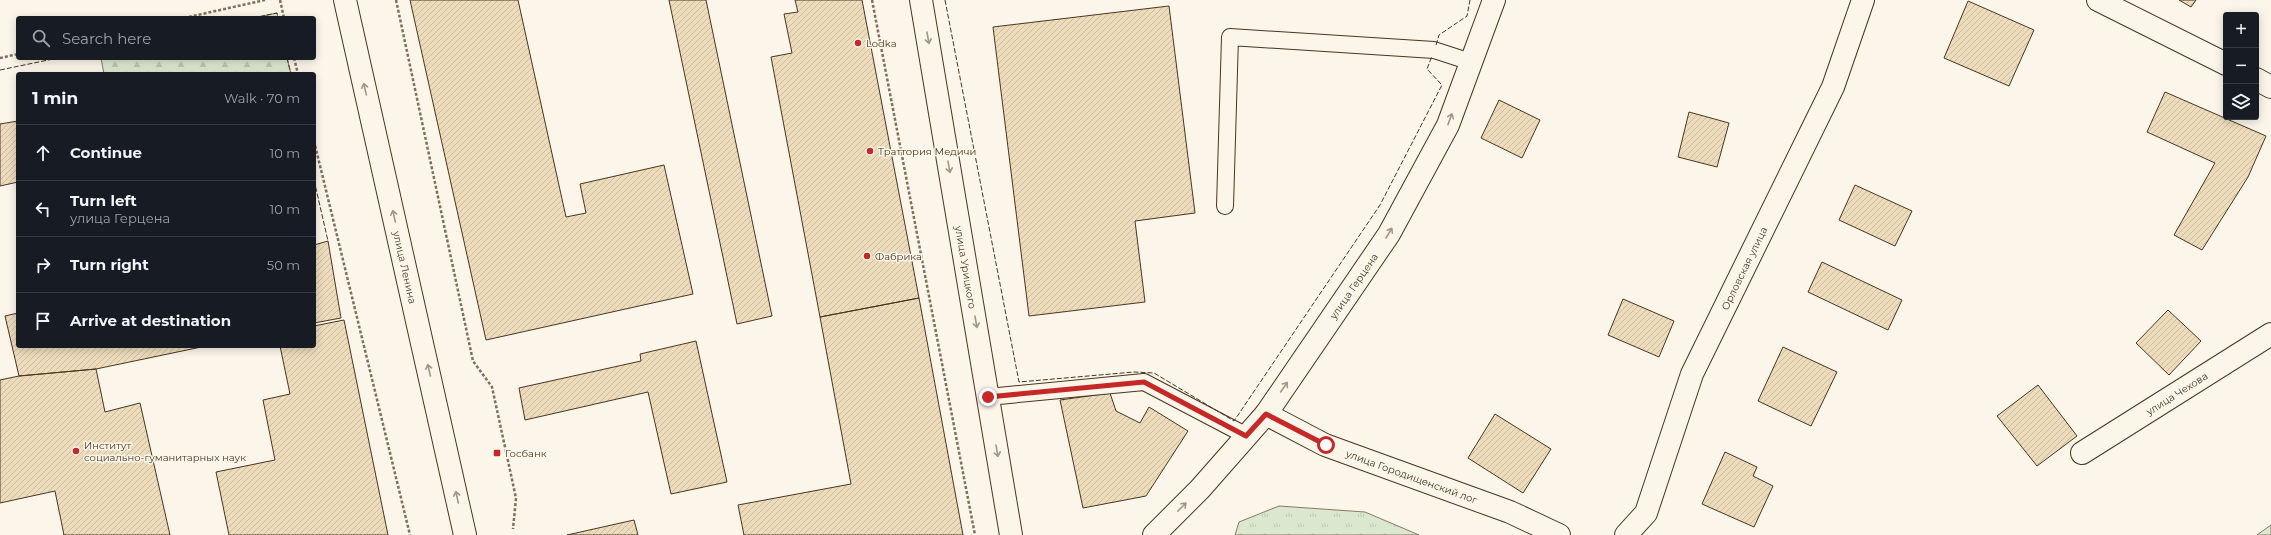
<!DOCTYPE html>
<meta charset="utf-8">
<style>
body{margin:0;font-family:Montserrat,sans-serif;background:#20242c;color:#f1f3f6}
.controls{position:absolute;right:12px;top:12px;display:grid;overflow:hidden;border-radius:4px;box-shadow:0 2px 10px #0003}
.controls button{width:36px;height:36px;display:grid;place-items:center;padding:0;border:0;border-bottom:1px solid #363941;background:#171b24;color:#f1f3f6;font:20px sans-serif}
.stop{position:absolute;width:12px;height:12px;margin:-9px;border:3px solid #c62828;border-radius:50%;background:#fff}
.stop.end{background:#c62828;border-color:#fff;box-shadow:0 1px 4px #0008}
.list{margin:0;padding:0;list-style:none}
h2{display:flex;justify-content:space-between;align-items:center;height:52px;margin:0;padding:0 16px;font-size:17px}
h2 small{font-size:13px;font-weight:400;color:#9ea1a6}
.list li{display:grid;grid-template-columns:26px 1fr auto;gap:12px;align-items:center;box-sizing:border-box;height:56px;padding:0 16px;border-top:1px solid #363941}
.list b{display:block;font-size:15px;white-space:nowrap}
.list p{margin:0;font-size:13px;white-space:nowrap;color:#9ea1a6}
.list em{font-size:13px;font-style:normal;color:#9ea1a6}
.icon{flex:none;width:22px;height:22px;fill:none;stroke:currentColor;stroke-width:2;stroke-linecap:round;stroke-linejoin:round}
.map{position:relative;flex:none;width:2271px;height:535px;overflow:hidden}
.search{position:absolute;background:#171b24;box-shadow:0 2px 10px #0003;left:16px;top:16px;width:300px;height:44px;display:flex;align-items:center;gap:10px;box-sizing:border-box;padding:0 14px;border-radius:4px;color:#9ea1a6;font-size:15px}
.panel{position:absolute;background:#171b24;box-shadow:0 2px 10px #0003;left:16px;top:72px;width:300px;height:276px;border-radius:4px}
.map>svg:first-child{display:block}
.grass{fill:url(#grass-tufts);stroke:#887966}
.forest{fill:url(#forest-firs);stroke:#887966}
.building{fill:url(#building-hatch);stroke:#4a3520}
.lines{fill:none;stroke-linecap:round;stroke-linejoin:round}
.lane-casing{stroke:#4a3520;stroke-width:18}
.street-casing{stroke:#4a3520;stroke-width:24}
.primary-casing{stroke:#4a3520;stroke-width:24}
.path{stroke:#7f6f5c;stroke-width:2.5;stroke-dasharray:3 2;stroke-linecap:butt}
.lane{stroke:#fbf6e9;stroke-width:16}
.street{stroke:#fbf6e9;stroke-width:22}
.primary{stroke:#fbf6e9;stroke-width:22}
.fence{stroke:#4a3520;stroke-width:1;stroke-dasharray:5 2;stroke-linecap:butt}
.oneway{stroke:#a29684}
.route{stroke:#c62828;stroke-width:5}
.poi-dot{fill:#c62828;stroke:#fbf6e9;stroke-width:1.5}
.labels{text-anchor:middle;dominant-baseline:central;stroke-width:3;stroke-linejoin:round;paint-order:stroke}
.poi-label{font-size:10px;fill:#4a3520;stroke:#fbf6e9;text-anchor:start}
.street-label{font-size:10px;fill:#4a3520;stroke:#fbf6e9}
</style>
<div class="map">
<svg width="2271" height="535" viewBox="0 0 2271 535">
<defs>
<pattern id="grass-tufts" width="24" height="20" patternUnits="userSpaceOnUse"><rect width="24" height="20" fill="#dce7d0"/><path d="M3 7l-1-3M5 7V3M7 7l1-3M15 17l-1-3M17 17v-4M19 17l1-3" fill="none" stroke="#bec7b2"/></pattern>
<pattern id="forest-firs" width="22" height="20" patternUnits="userSpaceOnUse"><rect width="22" height="20" fill="#dce7d0"/><path d="M5 1l3.5 6h-7zM16 11l3.5 6h-7z" fill="#bec7b2"/></pattern>
<pattern id="building-hatch" width="6" height="6" patternUnits="userSpaceOnUse"><rect width="6" height="6" fill="#ecdcbc"/><path d="M-1 1l2-2M0 6l6-6M5 7l2-2" fill="none" stroke="#ccbda1"/></pattern>
</defs>
<rect width="100%" height="100%" fill="#fbf6e9"/>
<path class="grass" d="M1279 506 1365 512 1419 535H1235L1239 522Z
M2271 525V535H2257Z"/>
<path class="forest" d="M277 13 278 18H253Z
M101 58H287L291 74H104Z"/>
<path class="building" d="M410 0H518L566 217 586 213 580 184 664 165 693 294 486 340Z
M669 0H706L772 316 737 324Z
M795 0H862L919 298 820 317 771 57 792 53 784 14 798 12Z
M2179 0H2196L2191 7Z
M1968 1 2034 30 2009 86 1944 58Z
M1169 6 1195 213 1135 221 1145 302 1029 316 993 27Z
M2165 92 2266 136 2248 177 2202 250 2174 235 2215 163 2147 132Z
M1499 100 1540 120 1522 158 1481 138Z
M1689 112 1729 123 1717 167 1678 157Z
M18 121V182L0 186V124Z
M1855 185 1912 211 1895 246 1839 220Z
M328 241 341 318 314 323V245Z
M1822 262 1902 300 1888 330 1808 292Z
M919 298 963 535H744L738 505 851 484 820 317Z
M1623 299 1674 321 1659 357 1608 335Z
M2168 310 2201 341 2169 375 2136 343Z
M18 313V346H206L96 369 19 376 5 316Z
M344 320 388 535H229L216 472 275 460 263 400 290 394 280 346H314V326Z
M696 341 727 482 671 494 648 392 525 420 519 388 641 361 640 354Z
M1783 347 1837 372 1811 426 1758 401Z
M96 369 105 412 140 403 170 535H64L55 491 0 503V380L19 376Z
M2038 385 2077 436 2037 466 1997 416Z
M1110 393 1116 411 1140 423 1149 407 1188 431 1146 496 1083 508 1060 400Z
M1495 414 1551 449 1523 493 1468 458Z
M1725 452 1757 467 1753 476 1773 486 1754 527 1702 504Z
M634 520 638 535H567Z"/>
<g class="lines">
<g class="lane-casing">
<path id="lane" d="M1225 206 1230 37 1434 50 1471 62
M988 397 1144 382 1247 436"/>
</g>
<g class="street-casing">
<g id="street">
<path id="s1" d="M921 0 1011 535"/>
<path d="M2098 0 2226 64"/>
<path d="M2256 79 2271 87"/>
<path id="s2" d="M1266 414 1325 445 1510 512 1559 535"/>
<path id="s3" d="M2082 453 2271 334"/>
<path id="s4" d="M1154 535 1200 489 1266 414 1389 234 1448 125 1494 0"/>
<path id="s5" d="M1626 535 1646 513 1692 374 1833 87 1863 0"/>
</g>
</g>
<g class="primary-casing">
<g id="primary">
<path id="s6" d="M345 0 465 535"/>
</g>
</g>
<path class="path" d="M280 0 284 18
M396 0 473 361 492 387 516 498 513 529
M872 0 975 535
M184 18 265 0
M0 58 18 54
M294 58 298 74
M314 141 410 535"/>
<use href="#lane" class="lane"/>
<use href="#street" class="street"/>
<use href="#primary" class="primary"/>
<path class="fence" d="M945 0 1019 382 1134 372 1154 373 1234 421 1380 205 1442 85 1427 69 1432 56
M253 18 277 13 278 18
M1436 45 1439 35 1467 16 1470 0
M287 58 291 74
M0 70 58 58
M314 180 328 241"/>
</g>
<defs><path id="oneway-shaft" d="M-6 0H5M1.5-3L5.5 0L1.5 3" fill="none" stroke-width="1.6" stroke-linecap="round" stroke-linejoin="round"/></defs>
<g class="oneway">
<use href="#oneway-shaft" transform="translate(928 38) rotate(80)"/>
<use href="#oneway-shaft" transform="translate(365 89) rotate(-103)"/>
<use href="#oneway-shaft" transform="translate(1450 119) rotate(-70)"/>
<use href="#oneway-shaft" transform="translate(949 167) rotate(80)"/>
<use href="#oneway-shaft" transform="translate(394 216) rotate(-103)"/>
<use href="#oneway-shaft" transform="translate(1389 233) rotate(-59)"/>
<use href="#oneway-shaft" transform="translate(976 322) rotate(80)"/>
<use href="#oneway-shaft" transform="translate(429 370) rotate(-103)"/>
<use href="#oneway-shaft" transform="translate(1284 387) rotate(-56)"/>
<use href="#oneway-shaft" transform="translate(997 451) rotate(80)"/>
<use href="#oneway-shaft" transform="translate(457 497) rotate(-102)"/>
<use href="#oneway-shaft" transform="translate(1182 507) rotate(-45)"/>
</g>
<g class="lines">
<path class="route" d="M988 397 1144 382 1246 436 1266 414 1326 445"/>
</g>
<g class="poi-dot">
<circle cx="858" cy="43" r="4"/>
<circle cx="870" cy="151" r="4"/>
<circle cx="867" cy="256" r="4"/>
<circle cx="76" cy="451" r="4"/>
<rect x="493" y="449" width="8" height="8" rx="2"/>
</g>
<g class="labels">
<g class="poi-label">
<text x="866" y="43">Lodka</text>
<text x="878" y="151">Траттория Медичи</text>
<text x="875" y="256">Фабрика</text>
<text x="84" y="445">Институт<tspan x="84" dy="12">социально-гуманитарных наук</tspan></text>
<text x="505" y="453">Госбанк</text>
</g>
<g class="street-label">
<text stroke="none"><textPath href="#s6" startOffset="274">улица Ленина</textPath></text>
<text stroke="none"><textPath href="#s1" startOffset="271">улица Урицкого</textPath></text>
<text stroke="none"><textPath href="#s5" startOffset="294">Орловская улица</textPath></text>
<text stroke="none"><textPath href="#s4" startOffset="320">улица Герцена</textPath></text>
<text stroke="none"><textPath href="#s3" startOffset="112">улица Чехова</textPath></text>
<text stroke="none"><textPath href="#s2" startOffset="159">улица Городищенский лог</textPath></text>
</g>
</g>
</svg>
<div class="controls">
<button>+</button>
<button>−</button>
<button><svg class="icon" aria-label="layers" viewBox="0 0 24 24"><path d="M12 4l9 5-9 5-9-5zM3 14l9 5 9-5"/></svg></button>
</div>
<div class="stop" style="left:1326px;top:445px"></div>
<div class="stop end" style="left:988px;top:397px"></div>
<div class="search"><svg class="icon" aria-label="search" viewBox="0 0 24 24"><circle cx="10" cy="10" r="6"/><path d="M15 15l6 6"/></svg>Search here</div>
<section class="panel">
<h2>1 min<small>Walk · 70 m</small></h2>
<ul class="list">
<li><svg class="icon" aria-label="ahead" viewBox="0 0 24 24"><path d="M12 20V5M6 11l6-6 6 6"/></svg><div><b>Continue</b></div><em>10 m</em></li>
<li><svg class="icon" aria-label="left" viewBox="0 0 24 24"><path d="M17 20v-9H6M10 6l-5 5 5 5"/></svg><div><b>Turn left</b><p>улица Герцена</p></div><em>10 m</em></li>
<li><svg class="icon" aria-label="right" viewBox="0 0 24 24"><path d="M7 20v-9h11M14 6l5 5-5 5"/></svg><div><b>Turn right</b></div><em>50 m</em></li>
<li><svg class="icon" aria-label="arrive" viewBox="0 0 24 24"><path d="M6 21V4h12l-3 4 3 4H6"/></svg><div><b>Arrive at destination</b></div></li>
</ul>
</section>
</div>
